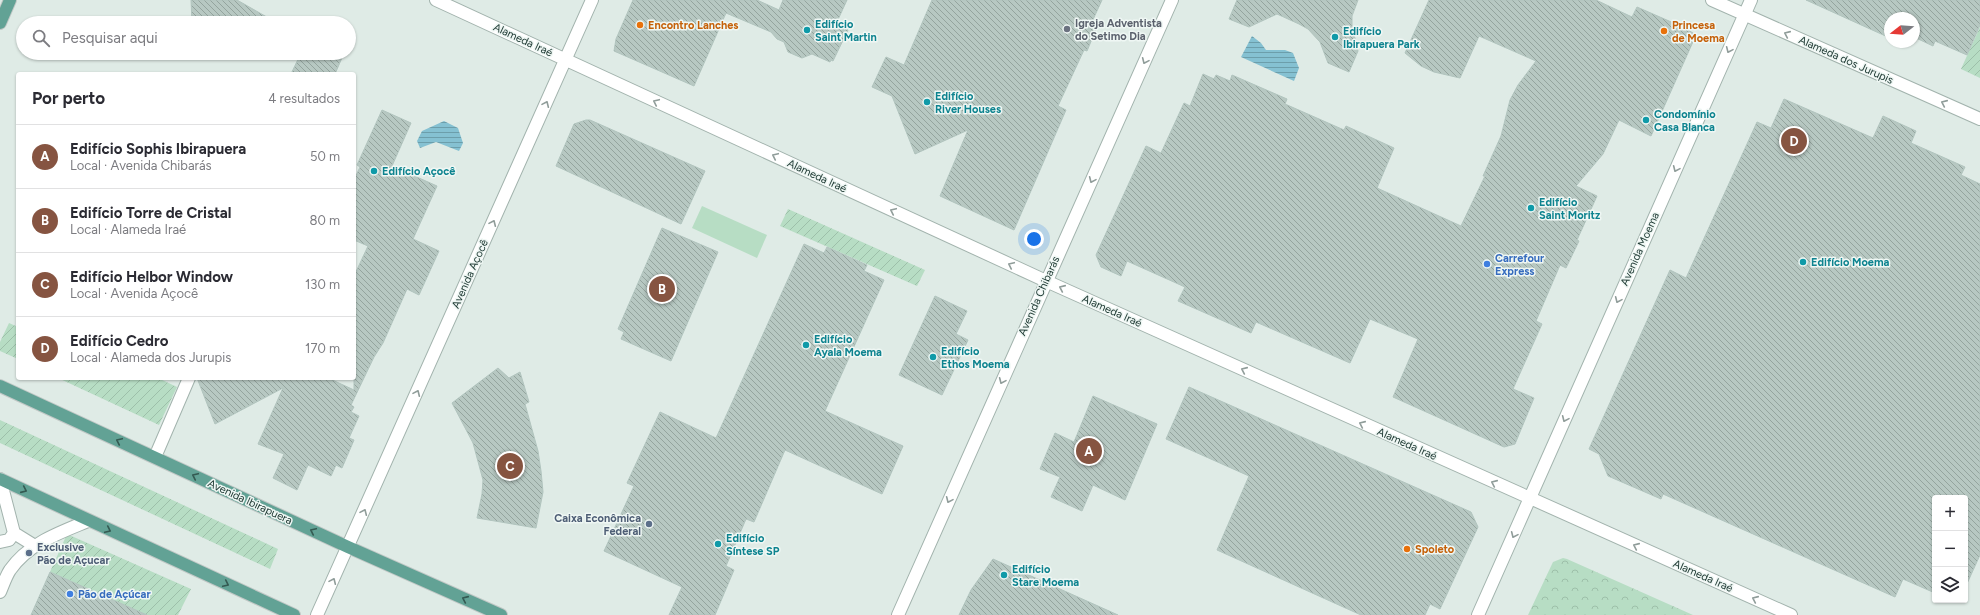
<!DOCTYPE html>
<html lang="pt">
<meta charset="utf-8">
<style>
body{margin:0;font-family:Figtree,sans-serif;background:#f2f2f3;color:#2b2b33}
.controls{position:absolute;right:12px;bottom:12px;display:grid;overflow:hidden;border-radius:4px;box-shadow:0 1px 3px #0004}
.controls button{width:36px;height:36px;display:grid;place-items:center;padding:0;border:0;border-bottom:1px solid #e1e1e2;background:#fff;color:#2b2b33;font:20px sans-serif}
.compass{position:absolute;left:1884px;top:12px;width:36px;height:36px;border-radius:50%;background:#fff;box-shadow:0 1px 3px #0004;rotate:253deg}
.you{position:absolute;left:1034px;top:239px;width:14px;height:14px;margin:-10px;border:3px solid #fff;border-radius:50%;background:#1a73e8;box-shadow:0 0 0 6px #1a73e833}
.badge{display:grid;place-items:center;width:26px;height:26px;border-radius:50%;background:#865441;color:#fff;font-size:13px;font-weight:700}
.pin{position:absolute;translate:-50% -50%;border:2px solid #fff;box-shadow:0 1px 4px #0006}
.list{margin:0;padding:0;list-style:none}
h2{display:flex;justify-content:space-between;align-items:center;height:52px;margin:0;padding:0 16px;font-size:17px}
h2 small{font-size:13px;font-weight:400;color:#7c7c81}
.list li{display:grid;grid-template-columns:26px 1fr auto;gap:12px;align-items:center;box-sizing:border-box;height:64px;padding:0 16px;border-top:1px solid #e1e1e2}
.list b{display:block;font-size:15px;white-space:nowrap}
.list p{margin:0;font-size:13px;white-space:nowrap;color:#7c7c81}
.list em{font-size:13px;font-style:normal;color:#7c7c81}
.icon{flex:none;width:22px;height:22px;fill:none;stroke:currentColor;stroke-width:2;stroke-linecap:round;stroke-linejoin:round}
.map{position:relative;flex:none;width:1980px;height:615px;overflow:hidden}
.search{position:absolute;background:#fff;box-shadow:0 1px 3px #0004;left:16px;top:16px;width:340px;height:44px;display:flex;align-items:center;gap:10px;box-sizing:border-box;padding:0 14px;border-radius:22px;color:#7c7c81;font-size:15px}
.panel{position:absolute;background:#fff;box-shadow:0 1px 3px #0004;left:16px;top:72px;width:340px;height:308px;border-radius:4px}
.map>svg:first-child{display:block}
.grass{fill:#b7ddc4}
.park{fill:url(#park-crowns)}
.garden{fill:url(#garden-furrows)}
.water{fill:url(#water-rules)}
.building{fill:url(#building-back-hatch);stroke:#b1c4be}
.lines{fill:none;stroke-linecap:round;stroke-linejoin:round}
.minor-casing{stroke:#a2b3ad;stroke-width:14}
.major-casing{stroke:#c1c8c6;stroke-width:14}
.minor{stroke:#fff;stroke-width:12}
.major{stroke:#62a295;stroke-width:12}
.oneway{stroke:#909d9a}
.oneway2{stroke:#345a52}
.food-dot{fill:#e8710a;stroke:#eff7f4;stroke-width:1.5}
.worship-dot{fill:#6b7280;stroke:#eff7f4;stroke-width:1.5}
.culture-dot{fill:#0f9aa8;stroke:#eff7f4;stroke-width:1.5}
.shop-dot{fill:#3f7fe0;stroke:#eff7f4;stroke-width:1.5}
.service-dot{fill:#5c6f8a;stroke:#eff7f4;stroke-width:1.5}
.labels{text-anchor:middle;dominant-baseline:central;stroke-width:3;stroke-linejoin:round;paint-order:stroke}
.worship-label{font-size:11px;font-weight:bold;fill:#5b616d;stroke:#eff7f4;text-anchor:start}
.culture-label{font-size:11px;font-weight:bold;fill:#0d838f;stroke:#eff7f4;text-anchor:start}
.food-label{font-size:11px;font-weight:bold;fill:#c56008;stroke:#eff7f4;text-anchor:start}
.street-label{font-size:11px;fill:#203b35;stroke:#eff7f4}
.shop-label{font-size:11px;font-weight:bold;fill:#366cbe;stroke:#eff7f4;text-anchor:start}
.service-label{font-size:11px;font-weight:bold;fill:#4e5e75;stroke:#eff7f4;text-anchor:end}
</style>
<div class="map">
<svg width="1980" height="615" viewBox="0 0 1980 615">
<defs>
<pattern id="park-crowns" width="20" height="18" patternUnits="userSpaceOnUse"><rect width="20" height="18" fill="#b7ddc4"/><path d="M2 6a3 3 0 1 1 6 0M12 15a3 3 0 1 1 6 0" fill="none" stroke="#9dbfa9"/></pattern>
<pattern id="garden-furrows" width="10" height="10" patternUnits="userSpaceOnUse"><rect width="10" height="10" fill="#b7ddc4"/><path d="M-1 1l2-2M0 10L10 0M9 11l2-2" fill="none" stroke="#9dbfa9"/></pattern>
<pattern id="water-rules" width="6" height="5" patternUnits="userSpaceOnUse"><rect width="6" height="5" fill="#85c1d2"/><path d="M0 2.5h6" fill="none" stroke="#6c9eab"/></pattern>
<pattern id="building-back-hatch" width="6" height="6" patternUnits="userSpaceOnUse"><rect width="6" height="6" fill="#b7c8c2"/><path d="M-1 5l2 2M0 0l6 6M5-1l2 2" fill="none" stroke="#94a49e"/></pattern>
</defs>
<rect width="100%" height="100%" fill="#dfebe6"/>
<path class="grass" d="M702 206 767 235 757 258 692 228Z"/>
<path class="park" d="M1563 558 1567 559 1693 615H1528L1553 562Z"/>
<path class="garden" d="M1980 27V78L1961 69Z
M788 209 925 270 917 286 780 226Z
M9 323 18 327V359L0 351V342Z
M58 378H127L131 380 132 378H158L177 387 159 425Z
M0 420 278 549 270 569 0 443Z
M67 534 191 589 178 615H147L50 572Z"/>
<path class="water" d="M1252 36 1261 43 1266 50H1285L1293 53 1299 68 1294 81 1241 57Z
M444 121 458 128 463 143 459 151 436 142 420 148 417 141 422 131Z"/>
<path class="building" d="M191 0H237L272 20 266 23H192Z
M633 0H757L779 10 783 0H847L836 24 848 30 833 61 831 60 830 62 812 54 802 58 788 52 784 42 777 39 771 32 726 13 694 86 614 51 616 39Z
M932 0H1102L1091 24 1097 27 1087 51 1084 50 1058 106 1066 110 1014 230 940 196 968 130 915 154 892 96 872 87 886 57 904 65Z
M1237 0H1358L1352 16V26L1358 51 1349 72 1328 63 1320 42 1308 29 1299 24 1277 14 1249 27 1229 19Z
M1429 0H1596L1632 17 1637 7 1685 28 1696 35 1651 136 1619 120 1603 154 1576 186 1597 196 1577 240 1579 241 1566 268 1560 265 1536 321 1542 324 1513 389 1534 398 1515 444 1504 447 1393 397 1418 339 1370 319 1350 363 1256 322 1251 333 1178 301 1185 287 1127 261 1121 276 1101 267 1096 255 1146 146 1161 153 1184 103 1190 106 1203 74 1214 79 1216 75 1230 81 1232 75 1287 99 1285 104 1344 130 1346 126 1394 148 1377 188 1461 226 1485 176H1483L1501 136 1510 100 1518 85 1536 61 1479 36 1460 78 1434 72 1421 66 1405 53Z
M1806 0H1980V25L1967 55 1935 41 1933 46 1914 37V18H1890V38Z
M301 53H344L335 74H291Z
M1784 99 1873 138 1883 116 1916 131 1911 143 1965 167 1961 175 1980 184V555L1965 588V498H1935V593L1903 579 1895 597 1663 494 1661 499 1608 476 1599 454 1589 449 1670 270 1686 278 1757 122 1771 128Z
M382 110 411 123 392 166 437 186 413 239 439 251 419 295 407 289 383 343 374 357 351 405 354 407 351 412 359 416 349 438 354 440 342 468 336 465 331 476 308 465 297 490 273 478 284 454 258 444 283 388 215 424 197 378H328L354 390V276L368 246 354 240V180L360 167 357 165Z
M586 120H590L705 171 681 224 556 166 574 124Z
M662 228 718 252 671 361 621 339 624 332 618 329Z
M804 244 824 253 827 247 867 265 864 271 884 280 825 411 903 446 882 494 785 450 754 522 746 519 726 566 734 570 715 615H669L682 587 604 551 634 486 627 483 660 412 716 438Z
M935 296 967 311 956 334 968 340 942 395 899 375Z
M498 368 509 378 520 372 529 402 525 404 538 451 541 471 543 492 536 528 477 518 482 494 483 480 473 443 452 403Z
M1189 387 1471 512 1478 527 1440 609 1430 604 1425 615H1361L1217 550 1249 476 1166 439Z
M1093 396 1157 424 1125 500 1093 485 1082 511 1051 497 1060 477 1040 469 1055 433 1074 442Z
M993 559 1118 615H959L971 590Z
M50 572 147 615H31Z"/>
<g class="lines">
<g class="minor-casing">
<path id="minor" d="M436 0 1046 281 1791 615
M1712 0 1980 119
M155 457 189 378
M14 533 35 546
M0 542 9 540 14 533 0 479
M0 592C3 585 6 576 10 570 29 543 59 533 88 521
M317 615 592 0
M898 615 1172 0
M1478 615 1751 0"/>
</g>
<g class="major-casing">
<path id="major" d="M0 23 10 0
M0 386 348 547 501 615
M0 479 294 615"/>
</g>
<use href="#minor" class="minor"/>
<use href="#major" class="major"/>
</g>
<defs><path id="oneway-chevron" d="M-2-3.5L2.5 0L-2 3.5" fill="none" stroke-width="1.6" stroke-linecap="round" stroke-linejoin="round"/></defs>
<g class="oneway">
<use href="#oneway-chevron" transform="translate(1787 34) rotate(-156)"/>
<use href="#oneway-chevron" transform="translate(1729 50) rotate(114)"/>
<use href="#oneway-chevron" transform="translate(1145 61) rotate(114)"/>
<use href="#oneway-chevron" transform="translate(656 102) rotate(-155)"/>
<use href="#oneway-chevron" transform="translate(1944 103) rotate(-156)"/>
<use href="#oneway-chevron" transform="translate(546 104) rotate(-66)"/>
<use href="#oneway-chevron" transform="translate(775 156) rotate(-155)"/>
<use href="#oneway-chevron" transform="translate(1676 169) rotate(114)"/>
<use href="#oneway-chevron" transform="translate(1092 180) rotate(114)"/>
<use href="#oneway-chevron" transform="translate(893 211) rotate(-155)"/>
<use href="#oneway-chevron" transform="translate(493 223) rotate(-66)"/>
<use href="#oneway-chevron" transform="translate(1011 265) rotate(-155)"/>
<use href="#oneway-chevron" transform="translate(1062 288) rotate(-156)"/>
<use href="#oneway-chevron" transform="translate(1618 300) rotate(114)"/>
<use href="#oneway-chevron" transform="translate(1244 370) rotate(-156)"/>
<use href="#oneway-chevron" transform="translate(1002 381) rotate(114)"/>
<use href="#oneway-chevron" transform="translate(417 393) rotate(-66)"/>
<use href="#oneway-chevron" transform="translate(1565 419) rotate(114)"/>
<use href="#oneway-chevron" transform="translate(1362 424) rotate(-156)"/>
<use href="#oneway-chevron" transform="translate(1494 483) rotate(-156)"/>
<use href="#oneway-chevron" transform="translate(949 500) rotate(114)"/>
<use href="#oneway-chevron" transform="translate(364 512) rotate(-66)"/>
<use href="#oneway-chevron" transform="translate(1514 535) rotate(114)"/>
<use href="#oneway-chevron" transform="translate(1636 546) rotate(-156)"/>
<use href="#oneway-chevron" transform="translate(333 581) rotate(-66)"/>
<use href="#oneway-chevron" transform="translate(1755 599) rotate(-156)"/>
</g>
<g class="oneway2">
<use href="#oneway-chevron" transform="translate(119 441) rotate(-155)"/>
<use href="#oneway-chevron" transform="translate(195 476) rotate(-155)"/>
<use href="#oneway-chevron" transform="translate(24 490) rotate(24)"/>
<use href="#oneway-chevron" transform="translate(108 530) rotate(25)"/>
<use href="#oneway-chevron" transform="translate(313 531) rotate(-155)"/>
<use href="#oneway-chevron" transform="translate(226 584) rotate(25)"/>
<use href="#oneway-chevron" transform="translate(465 599) rotate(-156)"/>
</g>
<g class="food-dot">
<circle cx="640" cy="25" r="4"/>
<circle cx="1664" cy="31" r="4"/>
<circle cx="1407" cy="549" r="4"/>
</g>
<circle class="worship-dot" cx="1067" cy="29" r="4"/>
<g class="culture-dot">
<circle cx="807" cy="30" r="4"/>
<circle cx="1335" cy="37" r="4"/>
<circle cx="927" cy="102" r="4"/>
<circle cx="1646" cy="120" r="4"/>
<circle cx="374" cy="171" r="4"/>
<circle cx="1531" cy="208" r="4"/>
<circle cx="1803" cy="262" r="4"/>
<circle cx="806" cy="345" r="4"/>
<circle cx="933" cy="357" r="4"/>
<circle cx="718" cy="544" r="4"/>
<circle cx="1004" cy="575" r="4"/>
</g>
<g class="shop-dot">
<circle cx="1487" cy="264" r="4"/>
<circle cx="70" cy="594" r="4"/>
</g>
<g class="service-dot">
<circle cx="649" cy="524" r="4"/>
<circle cx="29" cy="553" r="4"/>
</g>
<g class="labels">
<g class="worship-label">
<text x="1075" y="23">Igreja Adventista<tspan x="1075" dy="13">do Setimo Dia</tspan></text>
</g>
<g class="culture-label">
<text x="815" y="24">Edifício<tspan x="815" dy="13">Saint Martin</tspan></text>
<text x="1343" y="31">Edifício<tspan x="1343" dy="13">Ibirapuera Park</tspan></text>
<text x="935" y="96">Edifício<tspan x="935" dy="13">River Houses</tspan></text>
<text x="1654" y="114">Condomínio<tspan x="1654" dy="13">Casa Blanca</tspan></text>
<text x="382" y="171">Edifício Açocê</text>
<text x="1539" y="202">Edifício<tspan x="1539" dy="13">Saint Moritz</tspan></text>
<text x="1811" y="262">Edifício Moema</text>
<text x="814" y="339">Edifício<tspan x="814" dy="13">Ayala Moema</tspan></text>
<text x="941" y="351">Edifício<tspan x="941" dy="13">Ethos Moema</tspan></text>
<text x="726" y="538">Edifício<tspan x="726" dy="13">Síntese SP</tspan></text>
<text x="1012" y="569">Edifício<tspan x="1012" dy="13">Stare Moema</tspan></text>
</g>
<g class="food-label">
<text x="648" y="25">Encontro Lanches</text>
<text x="1672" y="25">Princesa<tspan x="1672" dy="13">de Moema</tspan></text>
<text x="1415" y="549">Spoleto</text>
</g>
<g class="street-label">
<text transform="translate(523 40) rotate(25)">Alameda Iraé</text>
<text transform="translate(1846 60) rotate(24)">Alameda dos Jurupis</text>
<text transform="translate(817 176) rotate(25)">Alameda Iraé</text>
<text transform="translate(1640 249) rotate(-66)">Avenida Moema</text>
<text transform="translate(470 274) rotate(-66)">Avenida Açocê</text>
<text transform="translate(1039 296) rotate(-66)">Avenida Chibarás</text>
<text transform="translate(1112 311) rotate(24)">Alameda Iraé</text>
<text transform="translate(1407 444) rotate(24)">Alameda Iraé</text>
<text transform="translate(250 502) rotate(25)">Avenida Ibirapuera</text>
<text transform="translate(1703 576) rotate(24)">Alameda Iraé</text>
</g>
<g class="shop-label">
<text x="1495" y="258">Carrefour<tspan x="1495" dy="13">Express</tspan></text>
<text x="78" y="594">Pão de Açúcar</text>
</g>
<g class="service-label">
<text x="641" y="518">Caixa Econômica<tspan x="641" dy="13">Federal</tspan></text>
<text x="37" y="547" text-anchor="start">Exclusive<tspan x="37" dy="13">Pão de Açucar</tspan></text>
</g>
</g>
</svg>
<div class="controls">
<button>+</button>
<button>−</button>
<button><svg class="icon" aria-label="layers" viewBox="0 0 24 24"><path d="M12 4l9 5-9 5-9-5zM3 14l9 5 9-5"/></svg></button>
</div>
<svg class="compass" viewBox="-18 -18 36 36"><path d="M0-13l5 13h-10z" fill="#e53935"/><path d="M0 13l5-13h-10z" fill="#7c7c81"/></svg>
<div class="you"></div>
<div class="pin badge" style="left:1089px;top:451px">A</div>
<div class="pin badge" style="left:662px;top:289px">B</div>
<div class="pin badge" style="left:510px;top:466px">C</div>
<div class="pin badge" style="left:1794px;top:141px">D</div>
<div class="search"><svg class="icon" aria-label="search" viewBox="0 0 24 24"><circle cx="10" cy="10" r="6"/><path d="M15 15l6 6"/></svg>Pesquisar aqui</div>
<section class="panel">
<h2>Por perto<small>4 resultados</small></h2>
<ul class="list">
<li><span class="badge">A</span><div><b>Edifício Sophis Ibirapuera</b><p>Local · Avenida Chibarás</p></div><em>50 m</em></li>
<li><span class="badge">B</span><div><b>Edifício Torre de Cristal</b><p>Local · Alameda Iraé</p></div><em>80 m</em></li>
<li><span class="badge">C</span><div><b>Edifício Helbor Window</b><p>Local · Avenida Açocê</p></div><em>130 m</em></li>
<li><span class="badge">D</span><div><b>Edifício Cedro</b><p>Local · Alameda dos Jurupis</p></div><em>170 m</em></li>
</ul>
</section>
</div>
